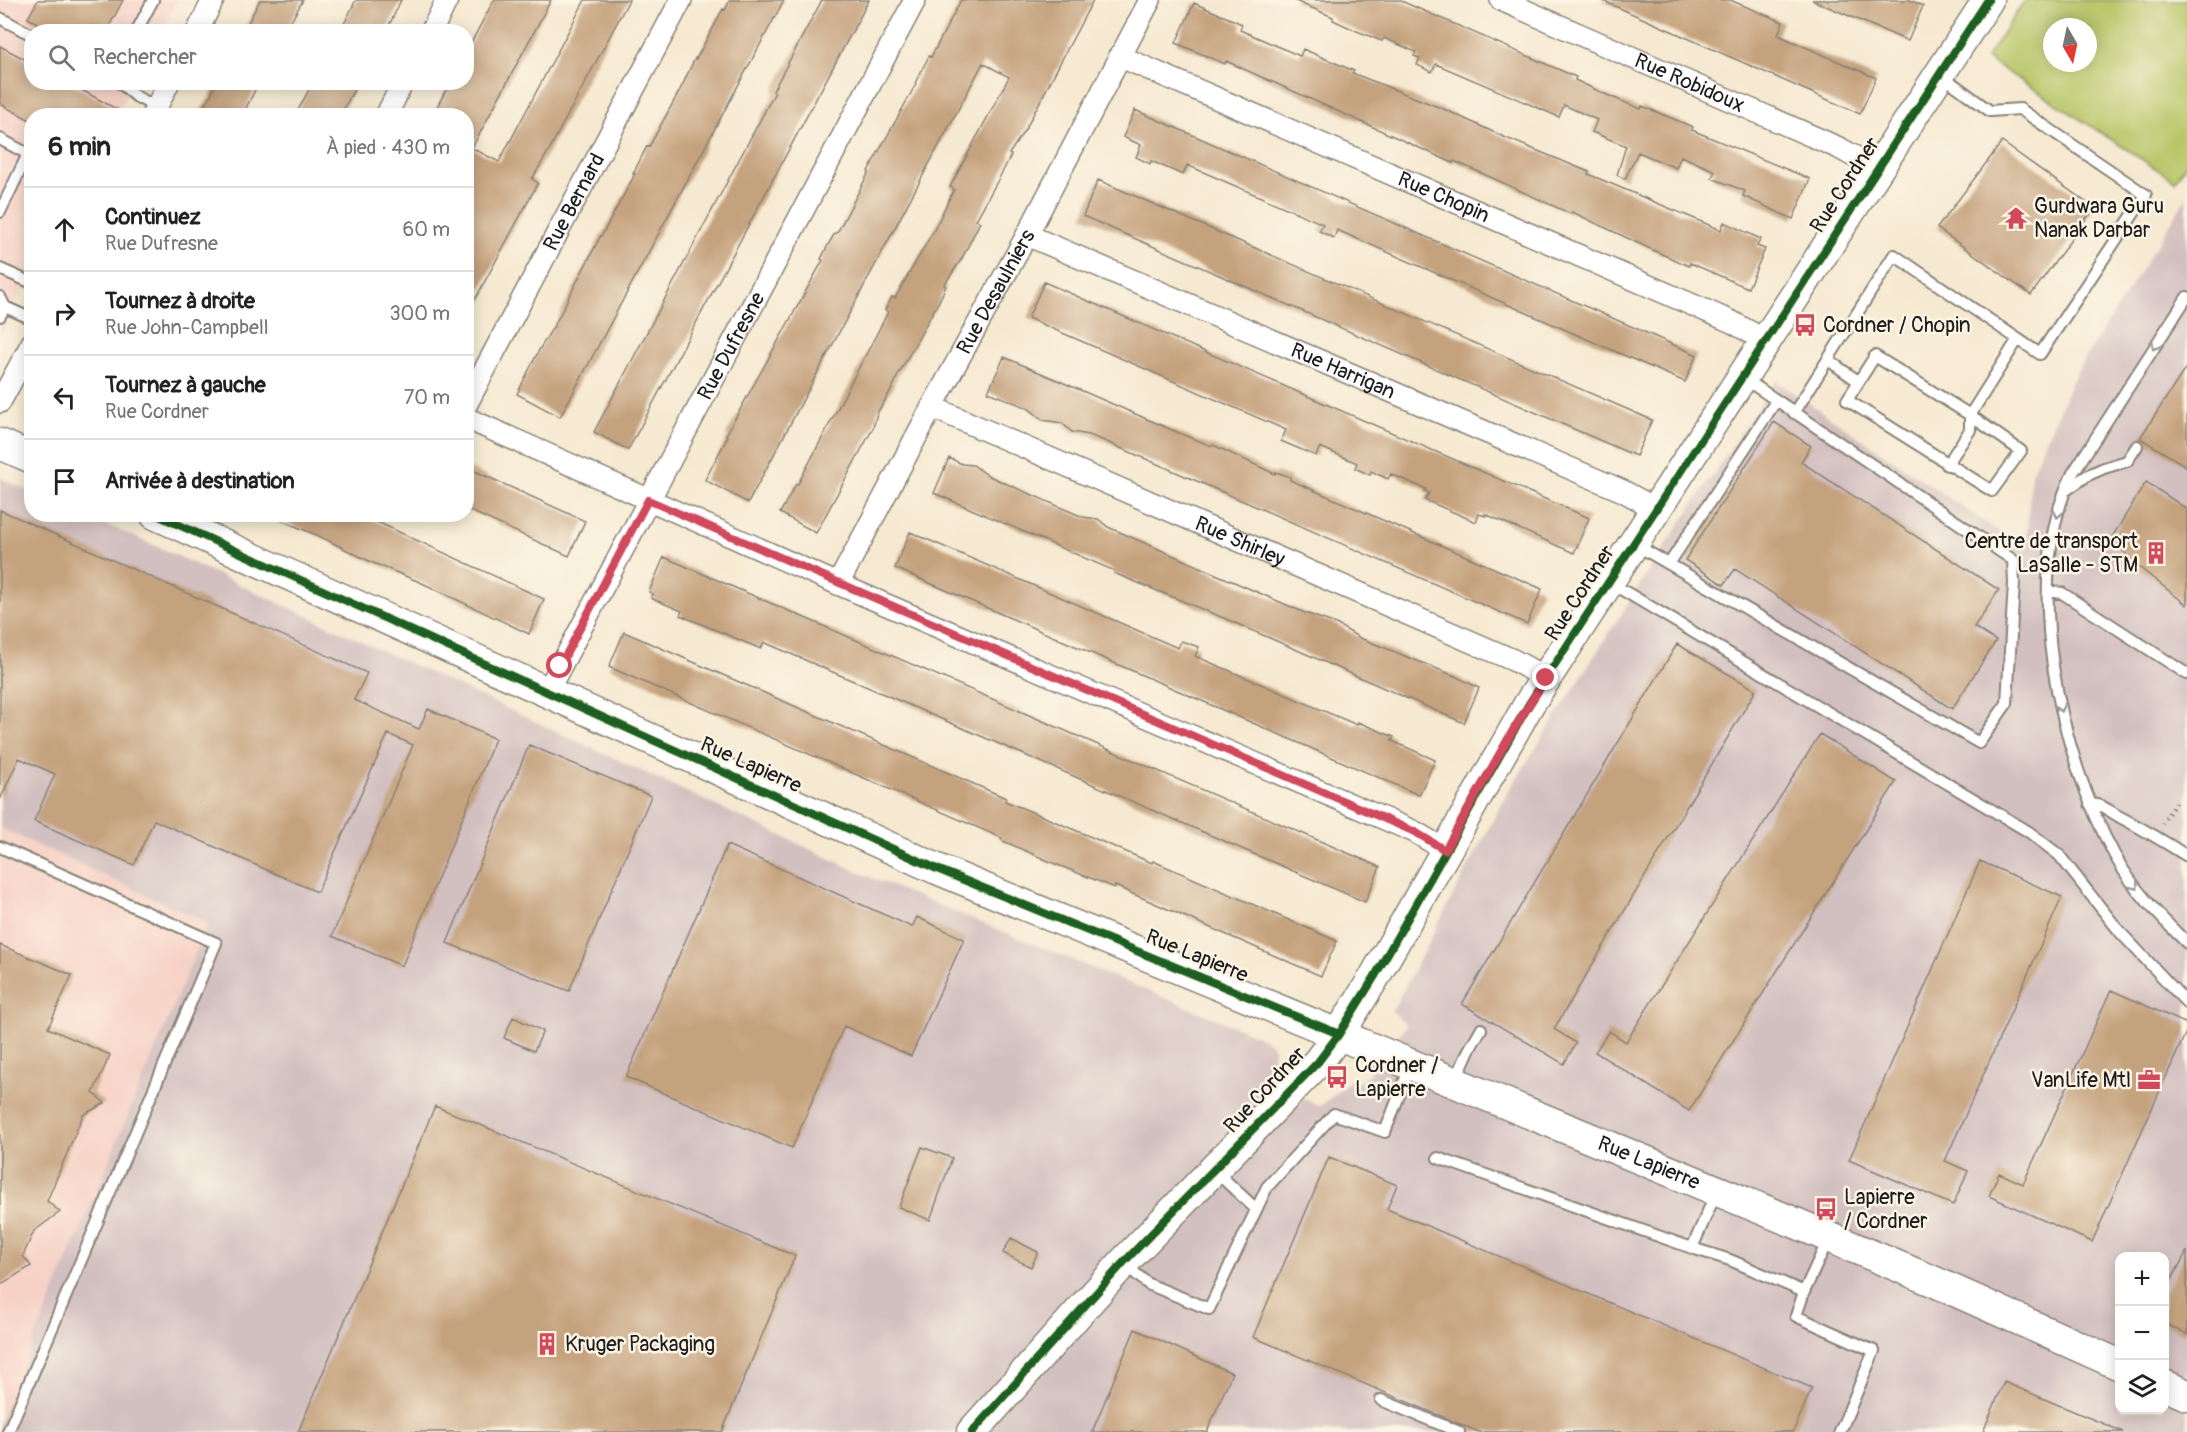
<!DOCTYPE html>
<html lang="fr">
<meta charset="utf-8">
<style>
body{margin:0;font-family:Pangolin,sans-serif;background:#f2f2f2;color:#222}
.controls{position:absolute;right:18px;bottom:18px;display:grid;overflow:hidden;border-radius:12px;box-shadow:0 3px 15px #0003}
.controls button{width:54px;height:54px;display:grid;place-items:center;padding:0;border:0;border-bottom:2px solid #e0e0e0;background:#fff;color:#222;font:30px sans-serif}
.compass{position:absolute;left:2043px;top:18px;width:54px;height:54px;border-radius:50%;background:#fff;box-shadow:0 3px 15px #0003;rotate:171deg}
.stop{position:absolute;width:18px;height:18px;margin:-14px;border:4px solid #d1495b;border-radius:50%;background:#fff}
.stop.end{background:#d1495b;border-color:#fff;box-shadow:0 2px 6px #0008}
.list{margin:0;padding:0;list-style:none}
h2{display:flex;justify-content:space-between;align-items:center;height:78px;margin:0;padding:0 24px;font-size:26px}
h2 small{font-size:20px;font-weight:400;color:#767676}
.list li{display:grid;grid-template-columns:39px 1fr auto;gap:18px;align-items:center;box-sizing:border-box;height:84px;padding:0 24px;border-top:2px solid #e0e0e0}
.list b{display:block;font-size:22px;white-space:nowrap}
.list p{margin:0;font-size:20px;white-space:nowrap;color:#767676}
.list em{font-size:20px;font-style:normal;color:#767676}
.icon{flex:none;width:33px;height:33px;fill:none;stroke:currentColor;stroke-width:2;stroke-linecap:round;stroke-linejoin:round}
.map{position:relative;flex:none;width:2187px;height:1432px;overflow:hidden}
.search{position:absolute;background:#fff;box-shadow:0 3px 15px #0003;left:24px;top:24px;width:450px;height:66px;display:flex;align-items:center;gap:15px;box-sizing:border-box;padding:0 21px;border-radius:24px;color:#767676;font-size:22px}
.panel{position:absolute;background:#fff;box-shadow:0 3px 15px #0003;left:24px;top:108px;width:450px;height:414px;border-radius:24px}
.map>svg:first-child{display:block}
.built{fill:#f7d1c6}
.industrial{fill:#d2bfbf;fill-rule:evenodd}
.green{fill:#b8c668;stroke:#6a7142;stroke-width:1.5;fill-rule:evenodd}
.building{fill:#c5a27e}
.lines{fill:none;stroke-linecap:round;stroke-linejoin:round}
.lane-casing{stroke:#898276;stroke-width:14}
.street-casing{stroke:#898276;stroke-width:24}
.secondary-casing{stroke:#898276;stroke-width:33}
.path{stroke:#898276;stroke-width:4;stroke-dasharray:1.5 4.5;stroke-linecap:butt}
.lane{stroke:#fff;stroke-width:10}
.street{stroke:#fff;stroke-width:21}
.secondary{stroke:#fff;stroke-width:30}
.cycleway-casing{stroke:#fcf5e5;stroke-width:11}
.cycleway{stroke:#1b5e20;stroke-width:8}
.oneway{stroke:#999}
.route{stroke:#d1495b;stroke-width:8}
.labels{text-anchor:middle;dominant-baseline:central;stroke-width:5;stroke-linejoin:round;paint-order:stroke}
.street-label{font-size:21px;fill:#1c1c1c;stroke:#fcf5e5}
.poi-label{font-size:21px;fill:#1c1c1c;stroke:#fcf5e5;text-anchor:start}
</style>
<div class="map">
<svg width="2187" height="1432" viewBox="0 0 2187 1432">
<rect width="100%" height="100%" fill="#fcf5e5"/>
<filter id="ink" filterUnits="userSpaceOnUse"><feTurbulence type="fractalNoise" baseFrequency=".0167" numOctaves="2"/><feDisplacementMap in="SourceGraphic" scale="12" xChannelSelector="R" yChannelSelector="G"/><feConvolveMatrix kernelMatrix="1 2 1 2 8 2 1 2 1" color-interpolation-filters="sRGB"/></filter>
<filter id="wash" filterUnits="userSpaceOnUse"><feTurbulence type="fractalNoise" baseFrequency=".008" numOctaves="4" result="noise"/><feDisplacementMap in="SourceGraphic" scale="24" xChannelSelector="R" yChannelSelector="G"/><feGaussianBlur stdDeviation="1.35" result="paint"/><feColorMatrix in="noise" values="0 0 0 0 0 0 0 0 0 0 0 0 0 0 0 0 0 1.4 0 .05"/><feComposite in="paint" operator="in"/></filter>
<g filter="url(#wash)">
<rect width="100%" height="100%" fill="#f6e9d1"/>
<path class="built" d="M0 0H177L161 31 32 32V82L133 83 116 115 32 116 31 275 0 334Z
M0 828 208 923 3 1416 0 1415Z"/>
<path class="industrial" d="M2187 197V1432H0V1422L208 923 0 828V478L31 492 32 514 84 515 158 547 872 878 1265 1039 1274 1048 1273 1061 1258 1080 1321 1106 1353 1078 1361 1083 1407 1025 1392 1011 1508 792 1644 578 1776 381 2026 550 2031 473 2076 373ZM2120 1256H2164V1410H2120Z"/>
<path class="green" d="M2025 0H2187V162L2175 181 1986 58ZM2052 27H2088V63H2052Z"/>
<g id="blocks">
<path class="building" d="M38 0H123L106 32H53L28 18Z
M260 0H303L285 32H243Z
M356 0H401L386 32H340Z
M494 0H551L472 148 499 162 585 0H629L548 152 532 179 538 183 466 316V116H454L437 107 450 82H466V52Z
M730 0H784L560 417 517 394 539 350 555 324 601 235H602L635 174H633L647 146 649 147 682 86 695 58 696 59 723 9 725 10Z
M822 0H869L628 450 594 432 775 92 773 91Z
M961 0H1093L1026 128 1009 154 1011 155 1004 169 976 220 980 222 961 260 944 285 946 286 939 301 898 375 892 389 877 413 873 428 816 533 780 513 796 484H798L885 318 888 312 885 310 892 297 895 298 934 230 954 189 950 187 1009 77 983 63 748 503 705 480 728 436 726 435 823 260 821 259 829 243 835 233H837L869 172 868 171 916 84 915 83 929 56 931 57Z
M1293 0H1399L1576 77 1575 80 1607 95 1641 109 1642 106 1693 127 1692 130 1810 179 1793 219 1743 196 1745 191 1712 178 1715 171 1681 156 1676 168 1638 152 1625 179 1617 175 1626 146 1592 132 1597 120 1564 105 1559 117 1436 64 1432 72 1417 65 1420 58 1414 56 1416 52 1384 38 1382 41 1357 31 1333 20V17Z
M1601 0H1730L1783 22 1778 35 1876 78 1860 114Z
M1812 0H1910L1923 6 1908 41Z
M1194 3 1242 24 1240 30 1300 56 1303 49 1354 71 1352 73 1446 110 1504 137 1589 172 1588 174 1721 230 1724 222 1761 239 1757 246 1765 249 1748 288 1690 263 1689 266 1657 252 1572 212 1571 214 1488 176 1454 161 1453 163 1226 61 1225 64 1176 43Z
M0 46 32 63V82H67L129 116H32V121L0 104Z
M216 82H259L242 116H197L211 95Z
M313 82H358L340 116H295Z
M1135 110 1697 355 1685 382 1337 230 1334 238 1319 231 1323 224 1187 165 1183 175 1151 161 1150 164 1136 157 1141 145 1123 137Z
M2002 142 2094 208 2031 295 1937 228Z
M1098 180 1652 420 1636 456 1083 216Z
M1044 282 1589 518 1574 553 1485 514V516L1479 514 1476 522 1425 500 1429 493 1425 491 1426 489 1391 474 1388 479 1371 471 1370 475 1355 468 1357 463 1320 447 1316 456 1281 441 1286 430 1028 318Z
M1004 357 1186 436 1212 446 1213 445 1275 474 1276 472 1291 477 1290 480 1542 589 1527 624 1102 440 1089 435 1072 432 1062 423 1043 420 1028 408 988 392Z
M2187 366V467L2140 438Z
M1774 422 1811 446 1801 462 1999 590 1974 627 1996 641 1952 709 1735 569 1724 585 1685 560Z
M949 458 962 464 973 465 989 476 1083 517 1098 519 1108 527 1305 613 1336 624 1360 638 1455 676 1479 688 1464 723 1226 619 1114 573 1115 571 934 493Z
M466 467 585 521 569 556 466 509Z
M2146 482 2187 509V605L2139 567 2111 539Z
M0 510 367 673 354 700 419 729 428 709 495 739 402 966 332 936 413 745 388 734 317 892 154 820 134 865 34 821 55 774 19 758 0 800Z
M266 514H360L544 599 529 634 422 583 371 562 319 536Z
M910 532 1178 648 1181 641 1199 647 1195 656 1357 725 1358 722 1394 737 1392 741 1435 760 1419 795 895 568Z
M664 557 1380 867 1365 902 768 644 764 642 761 649 680 615 682 611 651 598 653 594 649 592Z
M624 632 1006 798 1005 801 1042 816 1152 863 1153 861 1337 941 1321 976 1115 886V888L1053 863 1001 840 1002 838 609 667Z
M1677 644 1756 690 1554 1029 1576 1043 1564 1064 1462 1004Z
M1820 734 1896 782 1689 1111 1595 1052 1609 1031 1626 1042Z
M529 745 651 796 569 991 447 943Z
M727 845 912 927 917 917 964 939 911 1056 844 1026 792 1148 626 1077Z
M1980 861 2062 897 1945 1161 1968 1171 1953 1205 1849 1160Z
M0 945 72 975 48 1028 110 1055 93 1093 105 1103 83 1115 47 1201 60 1212 34 1231 23 1256 31 1266 0 1285Z
M2111 990 2187 1024V1030L2092 1242 1989 1196 1999 1173 2023 1184Z
M513 1017 543 1031 534 1051 504 1038Z
M435 1106 795 1256 722 1432H298Z
M922 1147 952 1158 930 1220 899 1207Z
M1329 1157 1397 1185 1387 1209 1812 1388 1793 1432H1479L1253 1337Z
M1011 1238 1038 1252 1031 1267 1003 1253Z
M2187 1251V1335L2164 1323V1294Z
M1135 1329 1232 1373 1207 1432H1092Z
M2004 1382 2123 1432H1983Z"/>
</g>
</g>
<g filter="url(#ink)">
<use href="#blocks" fill-opacity="0" stroke="#898276" stroke-width="1.5"/>
<g class="lines">
<g class="lane-casing">
<path id="lane" d="M0 18 32 35
M136 32 153 0
M119 82 137 97 156 107
M0 139 28 154
M0 212 28 154 32 155
M0 269 32 283
M0 297 5 307 0 316
M2187 297 2073 473C2019 580 2060 755 2115 856 2133 889 2160 917 2187 943
M5 307 32 319
M1875 356 1970 415 2021 451 1992 491 1847 400Z
M1828 360 1858 381
M1794 413 1894 255 2040 354 2146 195 2020 109 1990 111 1941 75
M1947 465 1970 430V415L2018 339
M2065 491 2088 475 2104 468 2127 461 2137 446
M1636 545 1979 743 2007 703 2014 583 2013 560 1745 379
M1669 564 1776 401
M1609 582 2029 832 2059 855 2120 932 2187 1003
M2048 591 2062 593 2187 674
M2090 804C2102 804 2109 811 2120 817 2143 829 2165 842 2187 856
M0 847 216 943 8 1432
M1456 1079 1469 1050 1481 1029
M1438 1158 1692 1248 1716 1193
M1214 1170 1256 1209
M1828 1240 1804 1292 1796 1316 1874 1351 1840 1432
M1692 1248 1730 1260 1804 1292
M1123 1263 1148 1284 1209 1309 1267 1187 1334 1114 1385 1132 1410 1067
M1381 1400 1459 1432"/>
</g>
<g class="street-casing">
<g id="street">
<path id="s1" d="M1501 0 1839 148 1877 169"/>
<path d="M197 32 213 0"/>
<path d="M431 32 447 0"/>
<path id="s2" d="M1119 56 1732 322 1766 341"/>
<path d="M152 116 169 82"/>
<path d="M386 116 403 82"/>
<path id="s3" d="M1027 235 1623 491 1656 509"/>
<path d="M0 402 32 343"/>
<path id="s4" d="M466 405 681 0"/>
<path id="s5" d="M932 407 1513 660 1546 678"/>
<path d="M466 418 838 584 1415 832 1445 850"/>
<path id="s6" d="M838 584 932 407 1027 235 1150 0"/>
<path id="s7" d="M547 692 915 0"/>
</g>
</g>
<g class="secondary-casing">
<g id="secondary">
<path d="M0 444 32 458"/>
<path id="s8" d="M155 514 937 869 1798 1224 1935 1282 2120 1365"/>
<path d="M2164 1385 2187 1395"/>
<path d="M972 1432 1123 1263 1318 1062 1339 1034 1375 976 1529 704 1988 0"/>
</g>
</g>
<path class="path" d="M2162 824 2176 802"/>
<use href="#lane" class="lane"/>
<use href="#street" class="street"/>
<use href="#secondary" class="secondary"/>
<g class="cycleway-casing">
<path id="cycleway" d="M155 514 937 869 1339 1034
M972 1432 1123 1263 1318 1062 1339 1034 1375 976 1529 704 1988 0"/>
</g>
<use href="#cycleway" class="cycleway"/>
</g>
<defs><path id="oneway-chevron" d="M-2-3.5L2.5 0L-2 3.5" fill="none" stroke-width="1.6" stroke-linecap="round" stroke-linejoin="round" transform="scale(1.5)"/></defs>
<g class="oneway">
<use href="#oneway-chevron" transform="translate(2155 346) rotate(123)"/>
<use href="#oneway-chevron" transform="translate(2058 514) rotate(102)"/>
<use href="#oneway-chevron" transform="translate(2060 708) rotate(78)"/>
<use href="#oneway-chevron" transform="translate(2135 886) rotate(52)"/>
</g>
</g>
<g class="lines" filter="url(#ink)">
<path class="route" d="M560 666 648 500 1415 832 1445 850 1512 732 1546 678"/>
</g>
<defs>
<g id="temple-bare" transform="scale(1.8)"><path d="M0-6L5-2H3V0L6.5 2.5H4V6H1.5V3h-3V6H-4V2.5H-6.5L-3 0V-2H-5Z" fill="#d1495b" stroke="#fcf5e5" stroke-width="2.5" paint-order="stroke"/></g>
<g id="bus-bare" transform="scale(1.8)"><path d="M-5-6H5V4H4V6H2V4H-2V6H-4V4H-5ZM-3.5-4V0h7V-4ZM-3.5 1.2v1.5H-2V1.2ZM2 1.2v1.5H3.5V1.2Z" fill="#d1495b" stroke="#fcf5e5" stroke-width="2.5" paint-order="stroke"/></g>
<g id="building-bare" transform="scale(1.8)"><path d="M-4-6H4V6H1V3H-1V6H-4ZM-2.5-4.3h1.7v1.8h-1.7ZM.8-4.3h1.7v1.8H.8ZM-2.5-1h1.7V.8h-1.7ZM.8-1h1.7V.8H.8Z" fill="#d1495b" stroke="#fcf5e5" stroke-width="2.5" paint-order="stroke"/></g>
<g id="office-bare" transform="scale(1.8)"><path d="M-6-3h4V-5.5h4V-3h4V5H-6ZM-1-4.5V-3h2v-1.5ZM-6 0V1H6V0Z" fill="#d1495b" stroke="#fcf5e5" stroke-width="2.5" paint-order="stroke"/></g>
</defs>
<g fill-rule="evenodd">
<use href="#temple-bare" x="2016" y="218"/>
<use href="#bus-bare" x="1805" y="325"/>
<use href="#building-bare" x="2156" y="553"/>
<use href="#bus-bare" x="1337" y="1077"/>
<use href="#office-bare" x="2149" y="1080"/>
<use href="#bus-bare" x="1826" y="1209"/>
<use href="#building-bare" x="547" y="1344"/>
</g>
<g class="labels">
<g class="street-label">
<text stroke="none"><textPath href="#s1" startOffset="206">Rue Robidoux</textPath></text>
<text transform="translate(1845 185) rotate(-57)">Rue Cordner</text>
<text stroke="none"><textPath href="#s2" startOffset="354">Rue Chopin</textPath></text>
<text stroke="none"><textPath href="#s4" startOffset="230">Rue Bernard</textPath></text>
<text stroke="none"><textPath href="#s6" startOffset="332">Rue Desaulniers</textPath></text>
<text stroke="none"><textPath href="#s7" startOffset="392">Rue Dufresne</textPath></text>
<text stroke="none"><textPath href="#s3" startOffset="344">Rue Harrigan</textPath></text>
<text stroke="none"><textPath href="#s5" startOffset="336">Rue Shirley</textPath></text>
<text transform="translate(1580 593) rotate(-57)">Rue Cordner</text>
<text transform="translate(751 765) rotate(24)">Rue Lapierre</text>
<text transform="translate(1197 956) rotate(22)">Rue Lapierre</text>
<text transform="translate(1265 1090) rotate(-47)">Rue Cordner</text>
<text stroke="none"><textPath href="#s8" startOffset="1629">Rue Lapierre</textPath></text>
</g>
<g class="poi-label">
<text x="2034" y="206">Gurdwara Guru<tspan x="2034" dy="24">Nanak Darbar</tspan></text>
<text x="1823" y="325">Cordner / Chopin</text>
<text x="2138" y="541" text-anchor="end">Centre de transport<tspan x="2138" dy="24">LaSalle - STM</tspan></text>
<text x="1355" y="1065">Cordner /<tspan x="1355" dy="24">Lapierre</tspan></text>
<text x="2131" y="1080" text-anchor="end">VanLife Mtl</text>
<text x="1844" y="1197">Lapierre<tspan x="1844" dy="24">/ Cordner</tspan></text>
<text x="565" y="1344">Kruger Packaging</text>
</g>
</g>
</svg>
<div class="controls">
<button>+</button>
<button>−</button>
<button><svg class="icon" aria-label="layers" viewBox="0 0 24 24"><path d="M12 4l9 5-9 5-9-5zM3 14l9 5 9-5"/></svg></button>
</div>
<svg class="compass" viewBox="-18 -18 36 36"><path d="M0-13l5 13h-10z" fill="#e53935"/><path d="M0 13l5-13h-10z" fill="#767676"/></svg>
<div class="stop" style="left:560px;top:666px"></div>
<div class="stop end" style="left:1546px;top:678px"></div>
<div class="search"><svg class="icon" aria-label="search" viewBox="0 0 24 24"><circle cx="10" cy="10" r="6"/><path d="M15 15l6 6"/></svg>Rechercher</div>
<section class="panel">
<h2>6 min<small>À pied · 430 m</small></h2>
<ul class="list">
<li><svg class="icon" aria-label="ahead" viewBox="0 0 24 24"><path d="M12 20V5M6 11l6-6 6 6"/></svg><div><b>Continuez</b><p>Rue Dufresne</p></div><em>60 m</em></li>
<li><svg class="icon" aria-label="right" viewBox="0 0 24 24"><path d="M7 20v-9h11M14 6l5 5-5 5"/></svg><div><b>Tournez à droite</b><p>Rue John-Campbell</p></div><em>300 m</em></li>
<li><svg class="icon" aria-label="left" viewBox="0 0 24 24"><path d="M17 20v-9H6M10 6l-5 5 5 5"/></svg><div><b>Tournez à gauche</b><p>Rue Cordner</p></div><em>70 m</em></li>
<li><svg class="icon" aria-label="arrive" viewBox="0 0 24 24"><path d="M6 21V4h12l-3 4 3 4H6"/></svg><div><b>Arrivée à destination</b></div></li>
</ul>
</section>
</div>
